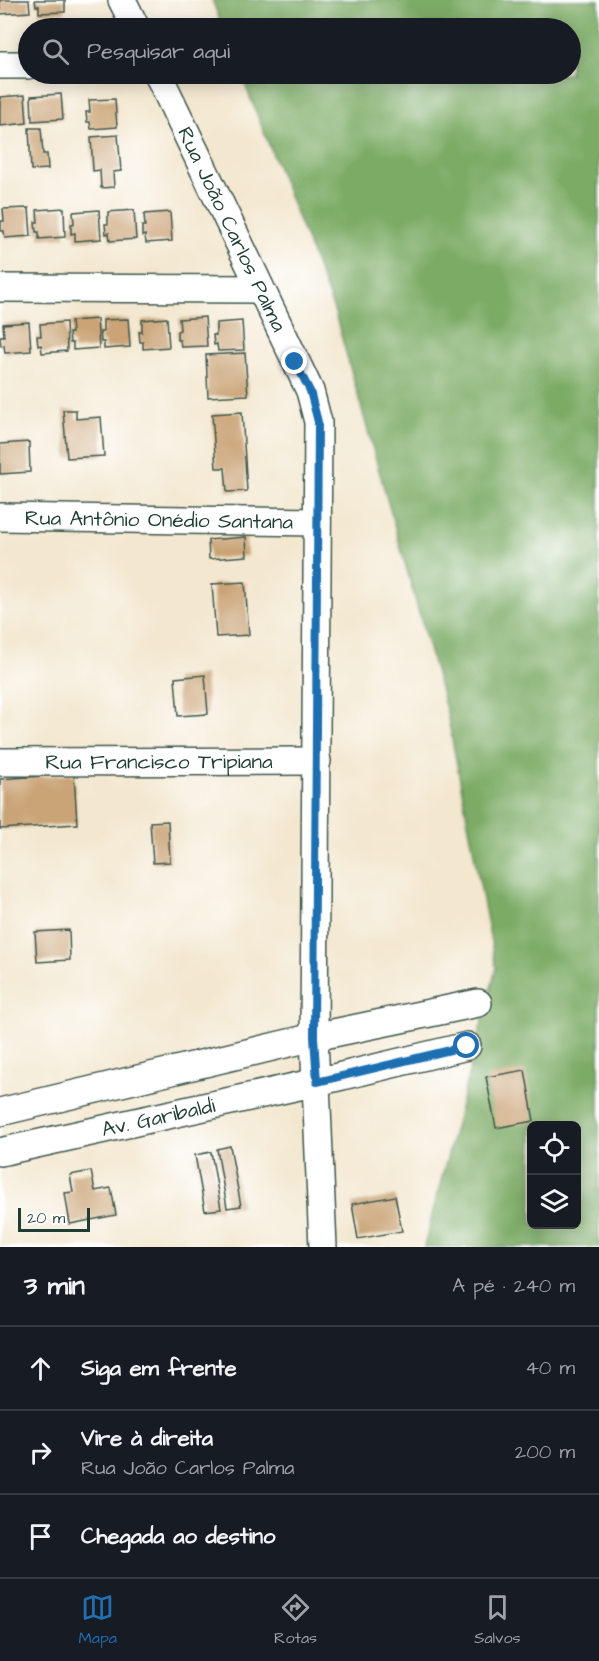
<!DOCTYPE html>
<html lang="pt">
<meta charset="utf-8">
<style>
body{margin:0;font-family:"Architects Daughter",sans-serif;background:#242831;color:#f1f3f6}
.controls{position:absolute;right:18px;bottom:18px;display:grid;overflow:hidden;border-radius:9px;box-shadow:0 3px 15px #0003}
.controls button{width:54px;height:54px;display:grid;place-items:center;padding:0;border:0;border-bottom:2px solid #363941;background:#171b24;color:#f1f3f6;font:30px sans-serif}
.scale{position:absolute;left:18px;bottom:15px;width:72px;box-sizing:border-box;padding-left:6px;border:3px solid #1f3d34;border-top:0;font-size:16px;line-height:21px;white-space:nowrap;color:#1f3d34;-webkit-text-stroke:4px #fff;paint-order:stroke}
.stop{position:absolute;width:18px;height:18px;margin:-14px;border:4px solid #1f6fb2;border-radius:50%;background:#fff}
.stop.end{background:#1f6fb2;border-color:#fff;box-shadow:0 2px 6px #0008}
.list{margin:0;padding:0;list-style:none}
h2{display:flex;justify-content:space-between;align-items:center;height:78px;margin:0;padding:0 24px;font-size:26px}
h2 small{font-size:20px;font-weight:400;color:#9ea1a6}
.list li{display:grid;grid-template-columns:39px 1fr auto;gap:18px;align-items:center;box-sizing:border-box;height:84px;padding:0 24px;border-top:2px solid #363941}
.list b{display:block;font-size:22px;white-space:nowrap}
.list p{margin:0;font-size:20px;white-space:nowrap;color:#9ea1a6}
.list em{font-size:20px;font-style:normal;color:#9ea1a6}
.icon{flex:none;width:33px;height:33px;fill:none;stroke:currentColor;stroke-width:2;stroke-linecap:round;stroke-linejoin:round}
.map{position:relative;flex:none;width:599px;height:1247px;overflow:hidden}
.search{position:absolute;background:#171b24;box-shadow:0 3px 15px #0003;left:18px;right:18px;top:18px;height:66px;display:flex;align-items:center;gap:15px;box-sizing:border-box;padding:0 21px;border-radius:33px;color:#9ea1a6;font-size:22px}
.sheet{height:330px;background:#171b24}
nav{display:flex;justify-content:space-around;align-items:center;box-sizing:border-box;height:84px;border-top:2px solid #363941;background:#171b24;font-size:16px;color:#9ea1a6}
nav a{display:grid;justify-items:center;gap:3px}
nav .on{color:#1f6fb2}
.map>svg:first-child{display:block}
.forest{fill:#7bab65;stroke:#4d744c;stroke-width:1.5;fill-rule:evenodd}
.building{fill:#caa477}
.lines{fill:none;stroke-linecap:round;stroke-linejoin:round}
.street-casing{stroke:#3f564b;stroke-width:30}
.street{stroke:#fff;stroke-width:27}
.route{stroke:#1f6fb2;stroke-width:8}
.labels{text-anchor:middle;dominant-baseline:central;stroke-width:4.5;stroke-linejoin:round;paint-order:stroke}
.street-label{font-size:21px;fill:#1f3d34;stroke:#fff}
</style>
<div class="map">
<svg width="599" height="1247" viewBox="0 0 599 1247">
<rect width="100%" height="100%" fill="#fff"/>
<filter id="ink" filterUnits="userSpaceOnUse"><feTurbulence type="fractalNoise" baseFrequency=".0167" numOctaves="2"/><feDisplacementMap in="SourceGraphic" scale="12" xChannelSelector="R" yChannelSelector="G"/><feConvolveMatrix kernelMatrix="1 2 1 2 8 2 1 2 1" color-interpolation-filters="sRGB"/></filter>
<filter id="wash" filterUnits="userSpaceOnUse"><feTurbulence type="fractalNoise" baseFrequency=".008" numOctaves="4" result="noise"/><feDisplacementMap in="SourceGraphic" scale="24" xChannelSelector="R" yChannelSelector="G"/><feGaussianBlur stdDeviation="1.35" result="paint"/><feColorMatrix in="noise" values="0 0 0 0 0 0 0 0 0 0 0 0 0 0 0 0 0 1.4 0 .05"/><feComposite in="paint" operator="in"/></filter>
<g filter="url(#wash)">
<rect width="100%" height="100%" fill="#f3e7cf"/>
<path class="forest" d="M212 0H599V1247H424L496 968 447 713 334 310 241 74H570V28H223ZM532 1126H576V1224H532Z"/>
<g id="blocks">
<path class="building" d="M0 0H29L30 12 0 14Z
M35 0H65V12L39 13V6H36Z
M61 94 63 119 32 121 31 96Z
M25 95 27 123 0 126V97Z
M115 99 117 127 91 129 90 122H87L86 112H90L89 100Z
M29 128H41L43 154H47L48 169 31 170Z
M118 135 121 171 113 172 114 187 101 188 100 170 93 171 91 137Z
M29 208 31 236 5 238 4 231H1V221H4L3 209Z
M64 208 65 237 39 239V232H36L35 222H38L37 210Z
M99 210 101 239 75 241V233L71 234V224H74L73 212Z
M134 210 136 239 110 241 109 233 106 234 105 224H108V212Z
M170 212 172 241 146 243 145 235 142 236V226H145L144 214Z
M205 317 207 346 181 347 180 340H177V331L180 330 179 319Z
M167 318 169 347 143 349V342H140L139 332H142V320Z
M97 319 99 348 73 350V343H70L69 333H72L71 321Z
M128 319 130 347 104 349V342H101L100 332H103V320Z
M242 321 244 350 218 351 217 344 214 345 213 335H216V323Z
M29 322 31 351 5 353 4 345 1 346 0 336H4L3 324Z
M66 322 67 351 42 353 41 345 38 346 37 336H41L40 324Z
M245 353 248 395 208 397 206 355Z
M63 410H76V419L101 417 104 456 67 458Z
M242 412 247 491 227 492 225 468H216L212 414Z
M29 442 30 472 0 474V444Z
M246 537 247 556 209 559 208 540Z
M245 582 249 635 216 637 212 584Z
M205 675 208 714 178 716 175 678Z
M74 774 77 824 0 829V779Z
M168 821 170 862 153 863 150 822Z
M69 930 70 960 37 962 35 932Z
M525 1070 534 1121 496 1128 486 1077Z
M230 1146 241 1206 227 1208 217 1149Z
M211 1152 221 1209 205 1211 195 1155Z
M91 1171 95 1191 111 1188 116 1215 70 1224 65 1193 73 1192 70 1175Z
M395 1196 402 1231 358 1239 352 1204Z"/>
</g>
</g>
<g filter="url(#ink)">
<use href="#blocks" fill-opacity="0" stroke="#3f564b" stroke-width="1.5"/>
<g class="lines">
<g class="street-casing">
<g id="street">
<path d="M122 0 136 28"/>
<path d="M0 65H28"/>
<path id="s1" d="M158 74 310 391 318 422 314 1037 323 1247"/>
<path d="M0 288 259 289"/>
<path id="s2" d="M0 517 317 522"/>
<path id="s3" d="M0 762 317 761"/>
<path d="M0 1112 314 1037 478 1003"/>
<path id="s4" d="M0 1152 317 1082 467 1046"/>
</g>
</g>
<use href="#street" class="street"/>
</g>
</g>
<g class="lines" filter="url(#ink)">
<path class="route" d="M295 362 310 391 318 422 314 1037 317 1082 467 1046"/>
</g>
<g class="labels">
<g class="street-label">
<text stroke="none"><textPath href="#s1" startOffset="172">Rua João Carlos Palma</textPath></text>
<text stroke="none"><textPath href="#s2" startOffset="159">Rua Antônio Onédio Santana</textPath></text>
<text stroke="none"><textPath href="#s3" startOffset="159">Rua Francisco Tripiana</textPath></text>
<text stroke="none"><textPath href="#s4" startOffset="162">Av. Garibaldi</textPath></text>
</g>
</g>
</svg>
<div class="controls">
<button><svg class="icon" aria-label="locate" viewBox="0 0 24 24"><circle cx="12" cy="12" r="6"/><path d="M12 2v4M12 18v4M2 12h4M18 12h4"/></svg></button>
<button><svg class="icon" aria-label="layers" viewBox="0 0 24 24"><path d="M12 4l9 5-9 5-9-5zM3 14l9 5 9-5"/></svg></button>
</div>
<div class="scale">20 m</div>
<div class="stop" style="left:467px;top:1046px"></div>
<div class="stop end" style="left:295px;top:362px"></div>
<div class="search"><svg class="icon" aria-label="search" viewBox="0 0 24 24"><circle cx="10" cy="10" r="6"/><path d="M15 15l6 6"/></svg>Pesquisar aqui</div>
</div>
<section class="sheet">
<h2>3 min<small>A pé · 240 m</small></h2>
<ul class="list">
<li><svg class="icon" aria-label="ahead" viewBox="0 0 24 24"><path d="M12 20V5M6 11l6-6 6 6"/></svg><div><b>Siga em frente</b></div><em>40 m</em></li>
<li><svg class="icon" aria-label="right" viewBox="0 0 24 24"><path d="M7 20v-9h11M14 6l5 5-5 5"/></svg><div><b>Vire à direita</b><p>Rua João Carlos Palma</p></div><em>200 m</em></li>
<li><svg class="icon" aria-label="arrive" viewBox="0 0 24 24"><path d="M6 21V4h12l-3 4 3 4H6"/></svg><div><b>Chegada ao destino</b></div></li>
</ul>
</section>
<nav>
<a class="on"><svg class="icon" aria-label="map" viewBox="0 0 24 24"><path d="M3 6l6-2 6 2 6-2v14l-6 2-6-2-6 2zM9 4v14M15 6v14"/></svg>Mapa</a>
<a><svg class="icon" aria-label="directions" viewBox="0 0 24 24"><path d="M12 3l9 9-9 9-9-9zM9 14v-3h6M13 9l2 2-2 2"/></svg>Rotas</a>
<a><svg class="icon" aria-label="saved" viewBox="0 0 24 24"><path d="M7 4h10v16l-5-4-5 4z"/></svg>Salvos</a>
</nav>
